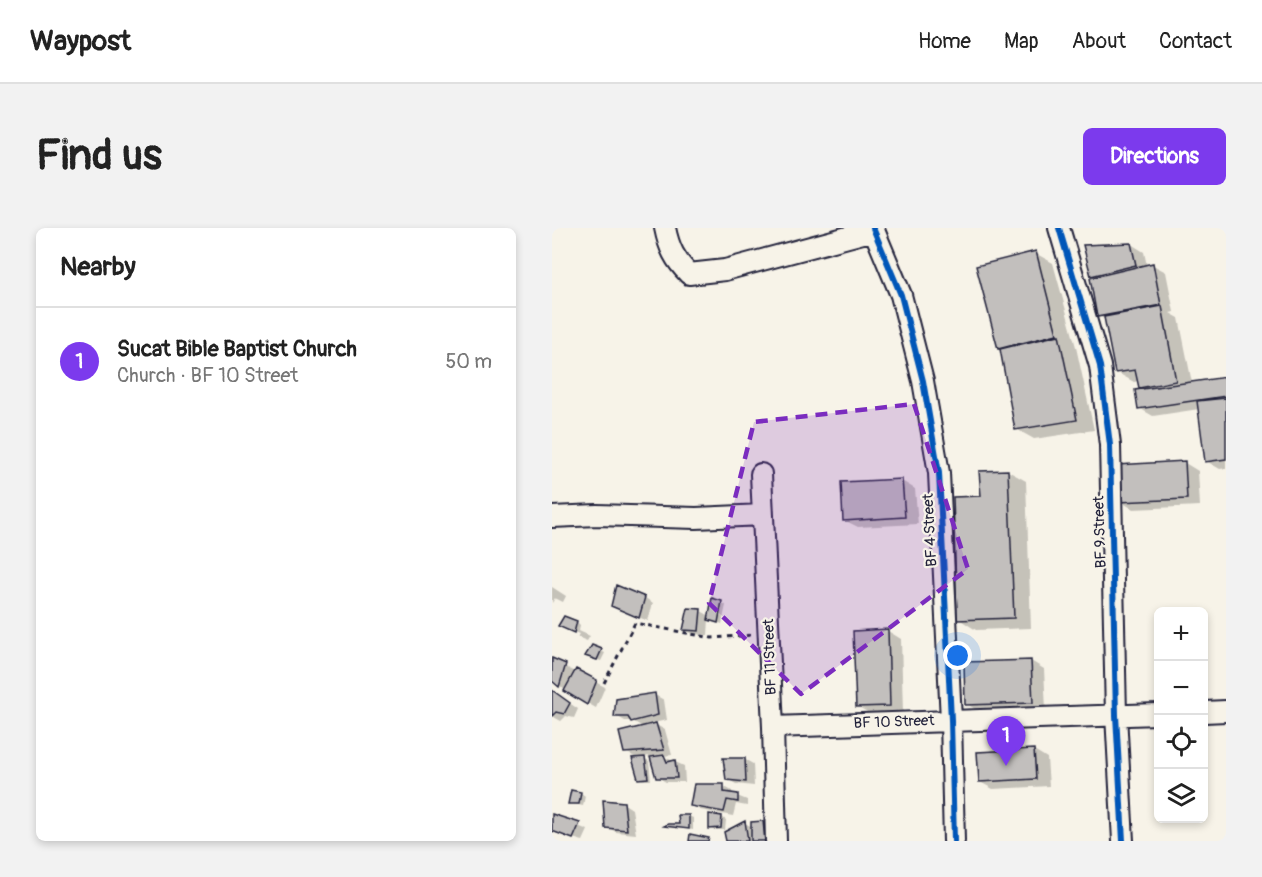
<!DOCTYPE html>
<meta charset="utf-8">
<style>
body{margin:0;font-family:Pangolin,sans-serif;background:#f2f2f2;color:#222}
.controls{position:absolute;right:18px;bottom:18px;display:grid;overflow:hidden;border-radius:9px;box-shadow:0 3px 9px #0003}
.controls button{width:54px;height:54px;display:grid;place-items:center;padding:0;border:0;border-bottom:2px solid #e0e0e0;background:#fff;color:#222;font:30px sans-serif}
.you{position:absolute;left:406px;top:428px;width:21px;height:21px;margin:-15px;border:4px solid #fff;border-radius:50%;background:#1a73e8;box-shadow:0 0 0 9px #1a73e833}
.badge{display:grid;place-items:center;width:39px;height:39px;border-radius:50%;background:#7c3aed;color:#fff;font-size:20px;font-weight:700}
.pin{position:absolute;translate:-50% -50px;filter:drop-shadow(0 2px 3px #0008)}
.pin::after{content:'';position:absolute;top:32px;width:21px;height:18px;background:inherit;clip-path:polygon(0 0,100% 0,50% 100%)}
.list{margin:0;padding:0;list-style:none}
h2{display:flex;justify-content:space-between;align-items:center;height:78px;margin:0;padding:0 24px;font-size:26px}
h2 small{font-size:20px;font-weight:400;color:#767676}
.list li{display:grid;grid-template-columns:39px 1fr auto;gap:18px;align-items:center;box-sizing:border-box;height:108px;padding:0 24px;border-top:2px solid #e0e0e0}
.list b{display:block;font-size:22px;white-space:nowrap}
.list p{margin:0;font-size:20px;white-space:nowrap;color:#767676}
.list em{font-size:20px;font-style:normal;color:#767676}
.icon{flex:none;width:33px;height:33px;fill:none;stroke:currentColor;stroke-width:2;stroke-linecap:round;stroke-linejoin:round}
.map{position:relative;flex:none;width:674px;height:613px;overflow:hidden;border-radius:9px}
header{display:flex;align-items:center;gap:36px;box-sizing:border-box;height:84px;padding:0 30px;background:#fff;border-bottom:2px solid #e0e0e0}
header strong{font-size:28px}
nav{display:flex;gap:33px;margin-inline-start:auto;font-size:21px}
.intro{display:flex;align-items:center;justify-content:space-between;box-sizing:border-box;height:144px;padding:0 36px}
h1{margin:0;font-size:42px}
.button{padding:15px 27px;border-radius:9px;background:#7c3aed;color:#fff;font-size:21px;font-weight:700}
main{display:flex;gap:36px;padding:0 36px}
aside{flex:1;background:#fff;border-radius:9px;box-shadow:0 3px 9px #0003}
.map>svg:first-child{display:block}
.shadow{fill:#0003}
.building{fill:#c2bfbd;stroke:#22223b;stroke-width:1.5}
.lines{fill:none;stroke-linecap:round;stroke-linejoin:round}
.minor-casing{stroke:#22223b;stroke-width:24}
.path{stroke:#22223b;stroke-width:3;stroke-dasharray:4.5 4.5;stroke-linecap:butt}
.minor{stroke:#f7f3e8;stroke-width:20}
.cycleway-casing{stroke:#f7f3e8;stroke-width:10}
.cycleway{stroke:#0057b8;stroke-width:6}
.marked{fill:#7b2cbf;fill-opacity:0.2;stroke:#7b2cbf;stroke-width:4.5;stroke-dasharray:12 8;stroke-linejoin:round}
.labels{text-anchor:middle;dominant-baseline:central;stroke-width:4.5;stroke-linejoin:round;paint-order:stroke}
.street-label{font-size:15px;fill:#22223b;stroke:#f7f3e8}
</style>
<header>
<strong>Waypost</strong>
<nav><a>Home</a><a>Map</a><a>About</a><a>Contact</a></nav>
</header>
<div class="intro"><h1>Find us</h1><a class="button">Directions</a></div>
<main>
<aside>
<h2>Nearby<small></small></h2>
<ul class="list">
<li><span class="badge">1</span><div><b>Sucat Bible Baptist Church</b><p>Church · BF 10 Street</p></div><em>50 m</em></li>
</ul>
</aside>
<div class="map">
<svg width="674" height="613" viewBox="0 0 674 613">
<rect width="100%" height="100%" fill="#f7f3e8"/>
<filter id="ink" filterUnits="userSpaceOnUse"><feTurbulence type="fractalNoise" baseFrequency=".0167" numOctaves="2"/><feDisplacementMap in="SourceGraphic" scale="12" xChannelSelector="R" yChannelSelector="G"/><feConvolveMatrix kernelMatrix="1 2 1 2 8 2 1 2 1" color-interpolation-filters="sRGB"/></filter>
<g filter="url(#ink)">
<path class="shadow" d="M579 16 592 24 595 38 601 37 614 44 622 84 618 85 627 90 640 155 674 150V240L668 241 654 233 647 181 601 188 587 180 593 162 588 159 587 153 582 154 564 144 554 92 547 88 545 50 540 47Z
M483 25 501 35 524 119 542 202 482 211 464 201 450 121 447 120Z
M633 235 646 243 648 278 581 281 568 273Z
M456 243 474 253 479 400 424 402 407 391 430 269 429 244Z
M350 253 363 261 366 296 306 299 292 292Z
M0 359 14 368 11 374 3 370 0 375Z
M93 370 101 375 96 393 69 382Z
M162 372 174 377 170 396 157 391 156 407 141 406 133 402 149 383 158 388Z
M25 394 28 397 27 403 38 408 35 413 25 409 27 406 12 400Z
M336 403 349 411 351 485 319 486 305 478Z
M49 423 53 425 49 433 38 429Z
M0 432 53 459 44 480 14 463 0 451Z
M479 433 492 441 494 482 428 484 415 476Z
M0 463 26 481 22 490 14 488 9 493 0 488Z
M103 467 112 472 115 492 101 495 113 502 120 527 110 528 132 538 133 554H114L105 549 99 528 90 529 97 533 99 552H91L87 550 86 531 74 524 92 500 81 493H73L64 488Z
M482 522 495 530 497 558 441 561 428 554Z
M192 531 201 536 202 558 184 556 175 551Z
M171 558 180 563V566L195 572V578L184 576 181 588 148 582 139 577Z
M29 565 33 568 31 578 18 575Z
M71 575 80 581 84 606 64 604 55 599Z
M0 588 36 602 31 613 0 604Z
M128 588H137L141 590V602L112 597 128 598Z
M170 589 174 592 173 602H162L158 600Z
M193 595 200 599 211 595 215 597 216 613H175Z"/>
<path class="building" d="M579 15 584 37 539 48 531 17Z
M484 23 505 106 446 121 424 38Z
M601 35 609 77 545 89 538 50Z
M610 78 624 153 587 160 583 142 563 145 552 89Z
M507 107 525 192 463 202 448 121Z
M674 149V168L586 181 583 162Z
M674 170V231L653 234 645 173Z
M633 233 635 271 566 274 564 237Z
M456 242 462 390 405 392 401 269 429 268 427 243Z
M350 251 353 289 291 293 289 254Z
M64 357 93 369 87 390 59 378Z
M160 370 170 373 166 395 156 392Z
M136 380 149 381 147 403 131 402Z
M12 388 25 393 22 405 6 398Z
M336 401 338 478 304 479 301 403Z
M40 417 50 421 45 432 33 428Z
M0 430 14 436 7 459 0 453Z
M479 432 481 475 413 477 412 434Z
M24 441 45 452 35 477 12 463Z
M0 462 18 475 12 486 4 484 0 488Z
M103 465 106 487 79 494 76 489H62L64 471Z
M104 495 112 522 72 525 67 504Z
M482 521 484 551 427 554 425 524Z
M112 527 115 534 123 532 125 550H104L98 529Z
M93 529 96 550 86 551 80 530Z
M171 530H193L194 554 174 552Z
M142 556H172V564L186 566V574L175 572 172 584 138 578Z
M19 562 29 564 27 576H16Z
M51 572 72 574 75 602 53 600Z
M0 586 28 595 21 611 0 603Z
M157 586 170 588 169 600 157 601Z
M126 587H137V601L112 598 116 596H127Z
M193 593 196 613H174L172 604Z
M211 593 213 613H199V594Z
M138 606 157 610 156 613H137Z"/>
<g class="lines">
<g class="minor-casing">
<path id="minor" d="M113 0C117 20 123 32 137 46L173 42 322 2
M321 0 349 67 371 153 387 245 399 492 402 613
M507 0 548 138 558 217 564 487 571 613
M209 246 221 499 224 613
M0 289 45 287 144 290 211 287
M652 484 674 483
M221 499 606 486"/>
</g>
<path class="path" d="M52 455 83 395 160 410 201 407"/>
<use href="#minor" class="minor"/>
<g class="cycleway-casing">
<path id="cycleway" d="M321 0 349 67 371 153 387 245 399 492 402 613
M507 0 548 138 558 217 564 487 571 613"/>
</g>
<use href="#cycleway" class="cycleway"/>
</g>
</g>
<path class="marked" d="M362 176 416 341 249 466 157 375 202 194Z"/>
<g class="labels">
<g class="street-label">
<text transform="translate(378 302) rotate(-93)">BF 4 Street</text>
<text transform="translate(548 304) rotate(-92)">BF 9 Street</text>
<text transform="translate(218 429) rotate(-92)">BF 11 Street</text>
<text transform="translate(342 494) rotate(-2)">BF 10 Street</text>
</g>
</g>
</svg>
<div class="controls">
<button>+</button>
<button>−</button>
<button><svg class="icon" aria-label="locate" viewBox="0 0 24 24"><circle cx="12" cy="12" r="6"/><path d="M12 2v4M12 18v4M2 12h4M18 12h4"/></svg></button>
<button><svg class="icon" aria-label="layers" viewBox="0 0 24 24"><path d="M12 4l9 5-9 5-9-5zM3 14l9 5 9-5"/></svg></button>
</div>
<div class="you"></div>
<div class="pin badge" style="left:454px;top:538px">1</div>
</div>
</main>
